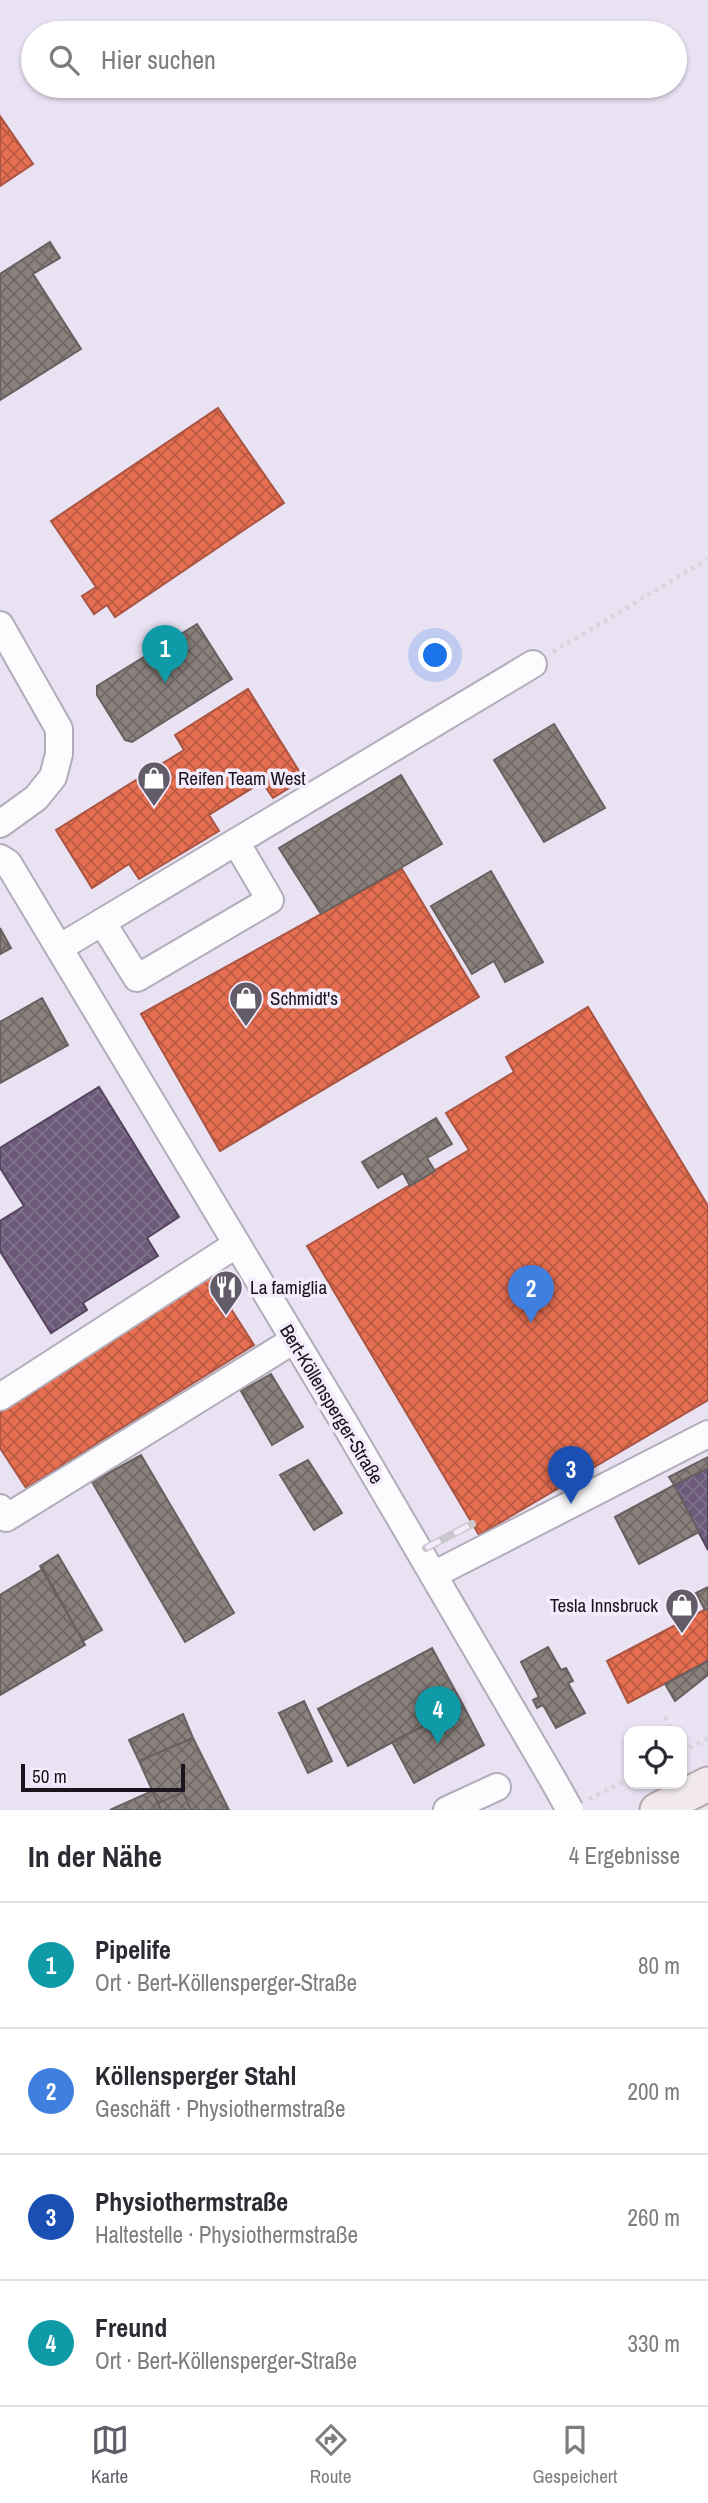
<!DOCTYPE html>
<html lang="de">
<meta charset="utf-8">
<style>
body{margin:0;font-family:"Archivo Narrow",sans-serif;background:#f2f2f3;color:#2b2b33}
.controls{position:absolute;right:21px;bottom:21px;display:grid;overflow:hidden;border-radius:14px;box-shadow:0 2px 5px #0004}
.controls button{width:63px;height:63px;display:grid;place-items:center;padding:0;border:0;border-bottom:2px solid #e1e1e2;background:#fff;color:#2b2b33;font:35px sans-serif}
.scale{position:absolute;left:21px;bottom:18px;width:164px;box-sizing:border-box;padding-left:7px;border:4px solid #19141e;border-top:0;font-size:19px;line-height:24px;white-space:nowrap;color:#19141e;-webkit-text-stroke:5px #f3ecfd;paint-order:stroke}
.you{position:absolute;left:436px;top:656px;width:24px;height:24px;margin:-18px;border:5px solid #fff;border-radius:50%;background:#1a73e8;box-shadow:0 0 0 10px #1a73e833}
.badge{display:grid;place-items:center;width:46px;height:46px;border-radius:50%;background:#625c69;color:#fff;font-size:23px;font-weight:700}
.pin{position:absolute;translate:-50% -58px;filter:drop-shadow(0 2px 4px #0008)}
.pin::after{content:'';position:absolute;top:37px;width:24px;height:21px;background:inherit;clip-path:polygon(0 0,100% 0,50% 100%)}
.list{margin:0;padding:0;list-style:none}
h2{display:flex;justify-content:space-between;align-items:center;height:91px;margin:0;padding:0 28px;font-size:30px}
h2 small{font-size:23px;font-weight:400;color:#7c7c81}
.list li{display:grid;grid-template-columns:46px 1fr auto;gap:21px;align-items:center;box-sizing:border-box;height:126px;padding:0 28px;border-top:2px solid #e1e1e2}
.list b{display:block;font-size:26px;white-space:nowrap}
.list p{margin:0;font-size:23px;white-space:nowrap;color:#7c7c81}
.list em{font-size:23px;font-style:normal;color:#7c7c81}
.icon{flex:none;width:38px;height:38px;fill:none;stroke:currentColor;stroke-width:2;stroke-linecap:round;stroke-linejoin:round}
.map{position:relative;flex:none;width:708px;height:1810px;overflow:hidden}
.search{position:absolute;background:#fff;box-shadow:0 2px 5px #0004;left:21px;right:21px;top:21px;height:77px;display:flex;align-items:center;gap:18px;box-sizing:border-box;padding:0 24px;border-radius:38px;color:#7c7c81;font-size:26px}
.sheet{height:595px;background:#fff}
nav{display:flex;justify-content:space-around;align-items:center;box-sizing:border-box;height:98px;border-top:2px solid #e1e1e2;background:#fff;font-size:19px;color:#7c7c81}
nav a{display:grid;justify-items:center;gap:4px}
nav .on{color:#625c69}
.map>svg:first-child{display:block}
.shops{fill:url(#shops-cross-hatch);stroke:#a95442;stroke-width:2}
.offices{fill:url(#offices-cross-hatch);stroke:#54445e;stroke-width:2}
.industry{fill:url(#industry-cross-hatch);stroke:#686060;stroke-width:2}
.lines{fill:none;stroke-linecap:round;stroke-linejoin:round}
.minor-casing{stroke:#b2adba;stroke-width:30}
.major-casing{stroke:#b5a7ac;stroke-width:37}
.path{stroke:#d7d5da;stroke-width:4.5;stroke-dasharray:3.5 5;stroke-linecap:butt}
.minor{stroke:#fcfbfd;stroke-width:26}
.major{stroke:#f1e9ea;stroke-width:33}
.rail-casing{stroke:#cac8cd;stroke-width:8}
.rail{stroke:#f3ecfd;stroke-width:5;stroke-dasharray:16;stroke-linecap:butt}
.minor-bridge-casing{stroke:#b2adba;stroke-width:30;stroke-linecap:butt}
.minor-bridge{stroke:#fcfbfd;stroke-width:26}
.labels{text-anchor:middle;dominant-baseline:central;stroke-width:7;stroke-linejoin:round;paint-order:stroke}
.poi-label{font-size:19px;fill:#19141e;stroke:#f3ecfd;text-anchor:start}
.street-label{font-size:19px;fill:#19141e;stroke:#f3ecfd}
</style>
<div class="map">
<svg width="708" height="1810" viewBox="0 0 708 1810">
<defs>
<pattern id="shops-cross-hatch" width="8" height="8" patternUnits="userSpaceOnUse" patternTransform="scale(1.75)"><rect width="8" height="8" fill="#e76f51"/><path d="M0 0l8 8M0 8l8-8" fill="none" stroke="#ba5a43"/></pattern>
<pattern id="offices-cross-hatch" width="8" height="8" patternUnits="userSpaceOnUse" patternTransform="scale(1.75)"><rect width="8" height="8" fill="#6d597a"/><path d="M0 0l8 8M0 8l8-8" fill="none" stroke="#80718a"/></pattern>
<pattern id="industry-cross-hatch" width="8" height="8" patternUnits="userSpaceOnUse" patternTransform="scale(1.75)"><rect width="8" height="8" fill="#8a817c"/><path d="M0 0l8 8M0 8l8-8" fill="none" stroke="#706865"/></pattern>
</defs>
<rect width="100%" height="100%" fill="#e9e2f3"/>
<path class="shops" d="M0 116 33 164 0 186Z
M218 408 284 503 115 617 107 605 94 614 82 596 96 587 51 521Z
M248 689 304 779 273 798 262 782 209 815 219 831 139 879 129 864 92 888 56 830 184 750 175 735Z
M402 869 479 997 220 1151 141 1014Z
M588 1007 708 1206V1400L479 1535 307 1246 469 1150 446 1113 514 1072 506 1057Z
M210 1276 254 1345 26 1488 0 1448V1408Z
M708 1608V1661L628 1703 607 1661Z"/>
<path class="offices" d="M99 1087 179 1217 147 1238 158 1256 83 1303 87 1310 51 1333 0 1251V1221L24 1206 0 1168V1148Z
M708 1468V1550L674 1485Z"/>
<path class="industry" d="M50 242 60 258 33 274 81 349 0 400V274Z
M197 624 232 679 132 742 125 740 97 695V686Z
M554 724 605 808 544 842 494 760Z
M401 775 442 844 321 914 279 848Z
M491 871 543 962 505 982 494 961 472 974 431 906Z
M0 928 11 948 0 954Z
M42 998 68 1045 0 1083V1022Z
M436 1118 452 1144 427 1158 435 1171 410 1186 403 1173 378 1188 362 1162Z
M271 1374 303 1427 272 1445 241 1391Z
M141 1455 234 1613 185 1642 92 1482Z
M708 1457V1468L674 1485 669 1477Z
M308 1460 342 1513 314 1530 280 1475Z
M674 1485 699 1532 639 1564 615 1517Z
M58 1555 102 1630 83 1641 40 1566Z
M43 1569 85 1645 0 1695V1595Z
M708 1587V1608L705 1610 696 1593Z
M548 1647 561 1670 566 1668 573 1681 568 1683 585 1713 556 1728 543 1705 537 1708 533 1700 539 1697 521 1662Z
M432 1648 463 1705 348 1766 318 1709Z
M708 1661V1675L675 1701 665 1684Z
M304 1701 332 1761 308 1773 279 1713Z
M463 1705 484 1745 414 1783 392 1742Z
M183 1714 193 1738 139 1761 129 1740Z
M193 1738 229 1810H191L183 1792 158 1803 139 1761Z
M152 1791 161 1810H110Z
M183 1792 191 1810H161L158 1803Z"/>
<g class="lines">
<g class="minor-casing">
<path id="minor" d="M0 625 59 729V754L53 777 36 798 0 824
M0 858 8 863 345 1424 552 1778
M102 922 137 978 270 900 236 842
M59 948 533 664
M0 1397 237 1244
M0 1508 6 1518 294 1340
M433 1575 708 1434
M447 1810 497 1787"/>
</g>
<g class="major-casing">
<path id="major" d="M657 1810 708 1784"/>
</g>
<path class="path" d="M553 652 708 559
M665 1717 672 1731
M682 1752 708 1738
M589 1799 629 1779"/>
<use href="#minor" class="minor"/>
<use href="#major" class="major"/>
<g class="rail-casing">
<path id="rail" d="M426 1548 472 1524"/>
</g>
<use href="#rail" class="rail"/>
<g class="minor-bridge-casing">
<path id="minor-bridge" d="M552 1778 570 1810"/>
</g>
<use href="#minor-bridge" class="minor-bridge"/>
</g>
<defs>
<g id="shop-pin" transform="scale(1.75)"><path d="M0 17L-7.5 6A9.5 9.5 0 1 1 7.5 6Z" fill="#625c69" stroke="#f3ecfd"/><path d="M-5-2.5h2.3a2.7 3.5 0 0 1 5.4 0H5L5.5 6h-11ZM-1.5-2.5h3a1.5 2.3 0 0 0-3 0Z" fill="#fff"/></g>
<g id="restaurant-pin" transform="scale(1.75)"><path d="M0 17L-7.5 6A9.5 9.5 0 1 1 7.5 6Z" fill="#625c69" stroke="#f3ecfd"/><path d="M-5-6h1v4h1v-4h1v4h1v-4h1v5L-1.5 .5V6h-2V.5L-5-1ZM5-6V6H3V1.5H1.5Q1.5-4 5-6Z" fill="#fff"/></g>
</defs>
<g fill-rule="evenodd">
<use href="#shop-pin" x="154" y="778"/>
<use href="#shop-pin" x="246" y="998"/>
<use href="#restaurant-pin" x="226" y="1287"/>
<use href="#shop-pin" x="682" y="1605"/>
</g>
<g class="labels">
<g class="poi-label">
<text x="178" y="778">Reifen Team West</text>
<text x="270" y="998">Schmidt's</text>
<text x="250" y="1287">La famiglia</text>
<text x="658" y="1605" text-anchor="end">Tesla Innsbruck</text>
</g>
<g class="street-label">
<text transform="translate(332 1404) rotate(59)">Bert-Köllensperger-Straße</text>
</g>
</g>
</svg>
<div class="controls">
<button><svg class="icon" aria-label="locate" viewBox="0 0 24 24"><circle cx="12" cy="12" r="6"/><path d="M12 2v4M12 18v4M2 12h4M18 12h4"/></svg></button>
</div>
<div class="scale">50 m</div>
<div class="you"></div>
<div class="pin badge" style="left:165px;top:683px;background:#0f9aa8">1</div>
<div class="pin badge" style="left:531px;top:1323px;background:#3f7fe0">2</div>
<div class="pin badge" style="left:571px;top:1504px;background:#1a4fb4">3</div>
<div class="pin badge" style="left:438px;top:1744px;background:#0f9aa8">4</div>
<div class="search"><svg class="icon" aria-label="search" viewBox="0 0 24 24"><circle cx="10" cy="10" r="6"/><path d="M15 15l6 6"/></svg>Hier suchen</div>
</div>
<section class="sheet">
<h2>In der Nähe<small>4 Ergebnisse</small></h2>
<ul class="list">
<li><span class="badge" style="background:#0f9aa8">1</span><div><b>Pipelife</b><p>Ort · Bert-Köllensperger-Straße</p></div><em>80 m</em></li>
<li><span class="badge" style="background:#3f7fe0">2</span><div><b>Köllensperger Stahl</b><p>Geschäft · Physiothermstraße</p></div><em>200 m</em></li>
<li><span class="badge" style="background:#1a4fb4">3</span><div><b>Physiothermstraße</b><p>Haltestelle · Physiothermstraße</p></div><em>260 m</em></li>
<li><span class="badge" style="background:#0f9aa8">4</span><div><b>Freund</b><p>Ort · Bert-Köllensperger-Straße</p></div><em>330 m</em></li>
</ul>
</section>
<nav>
<a class="on"><svg class="icon" aria-label="map" viewBox="0 0 24 24"><path d="M3 6l6-2 6 2 6-2v14l-6 2-6-2-6 2zM9 4v14M15 6v14"/></svg>Karte</a>
<a><svg class="icon" aria-label="directions" viewBox="0 0 24 24"><path d="M12 3l9 9-9 9-9-9zM9 14v-3h6M13 9l2 2-2 2"/></svg>Route</a>
<a><svg class="icon" aria-label="saved" viewBox="0 0 24 24"><path d="M7 4h10v16l-5-4-5 4z"/></svg>Gespeichert</a>
</nav>
